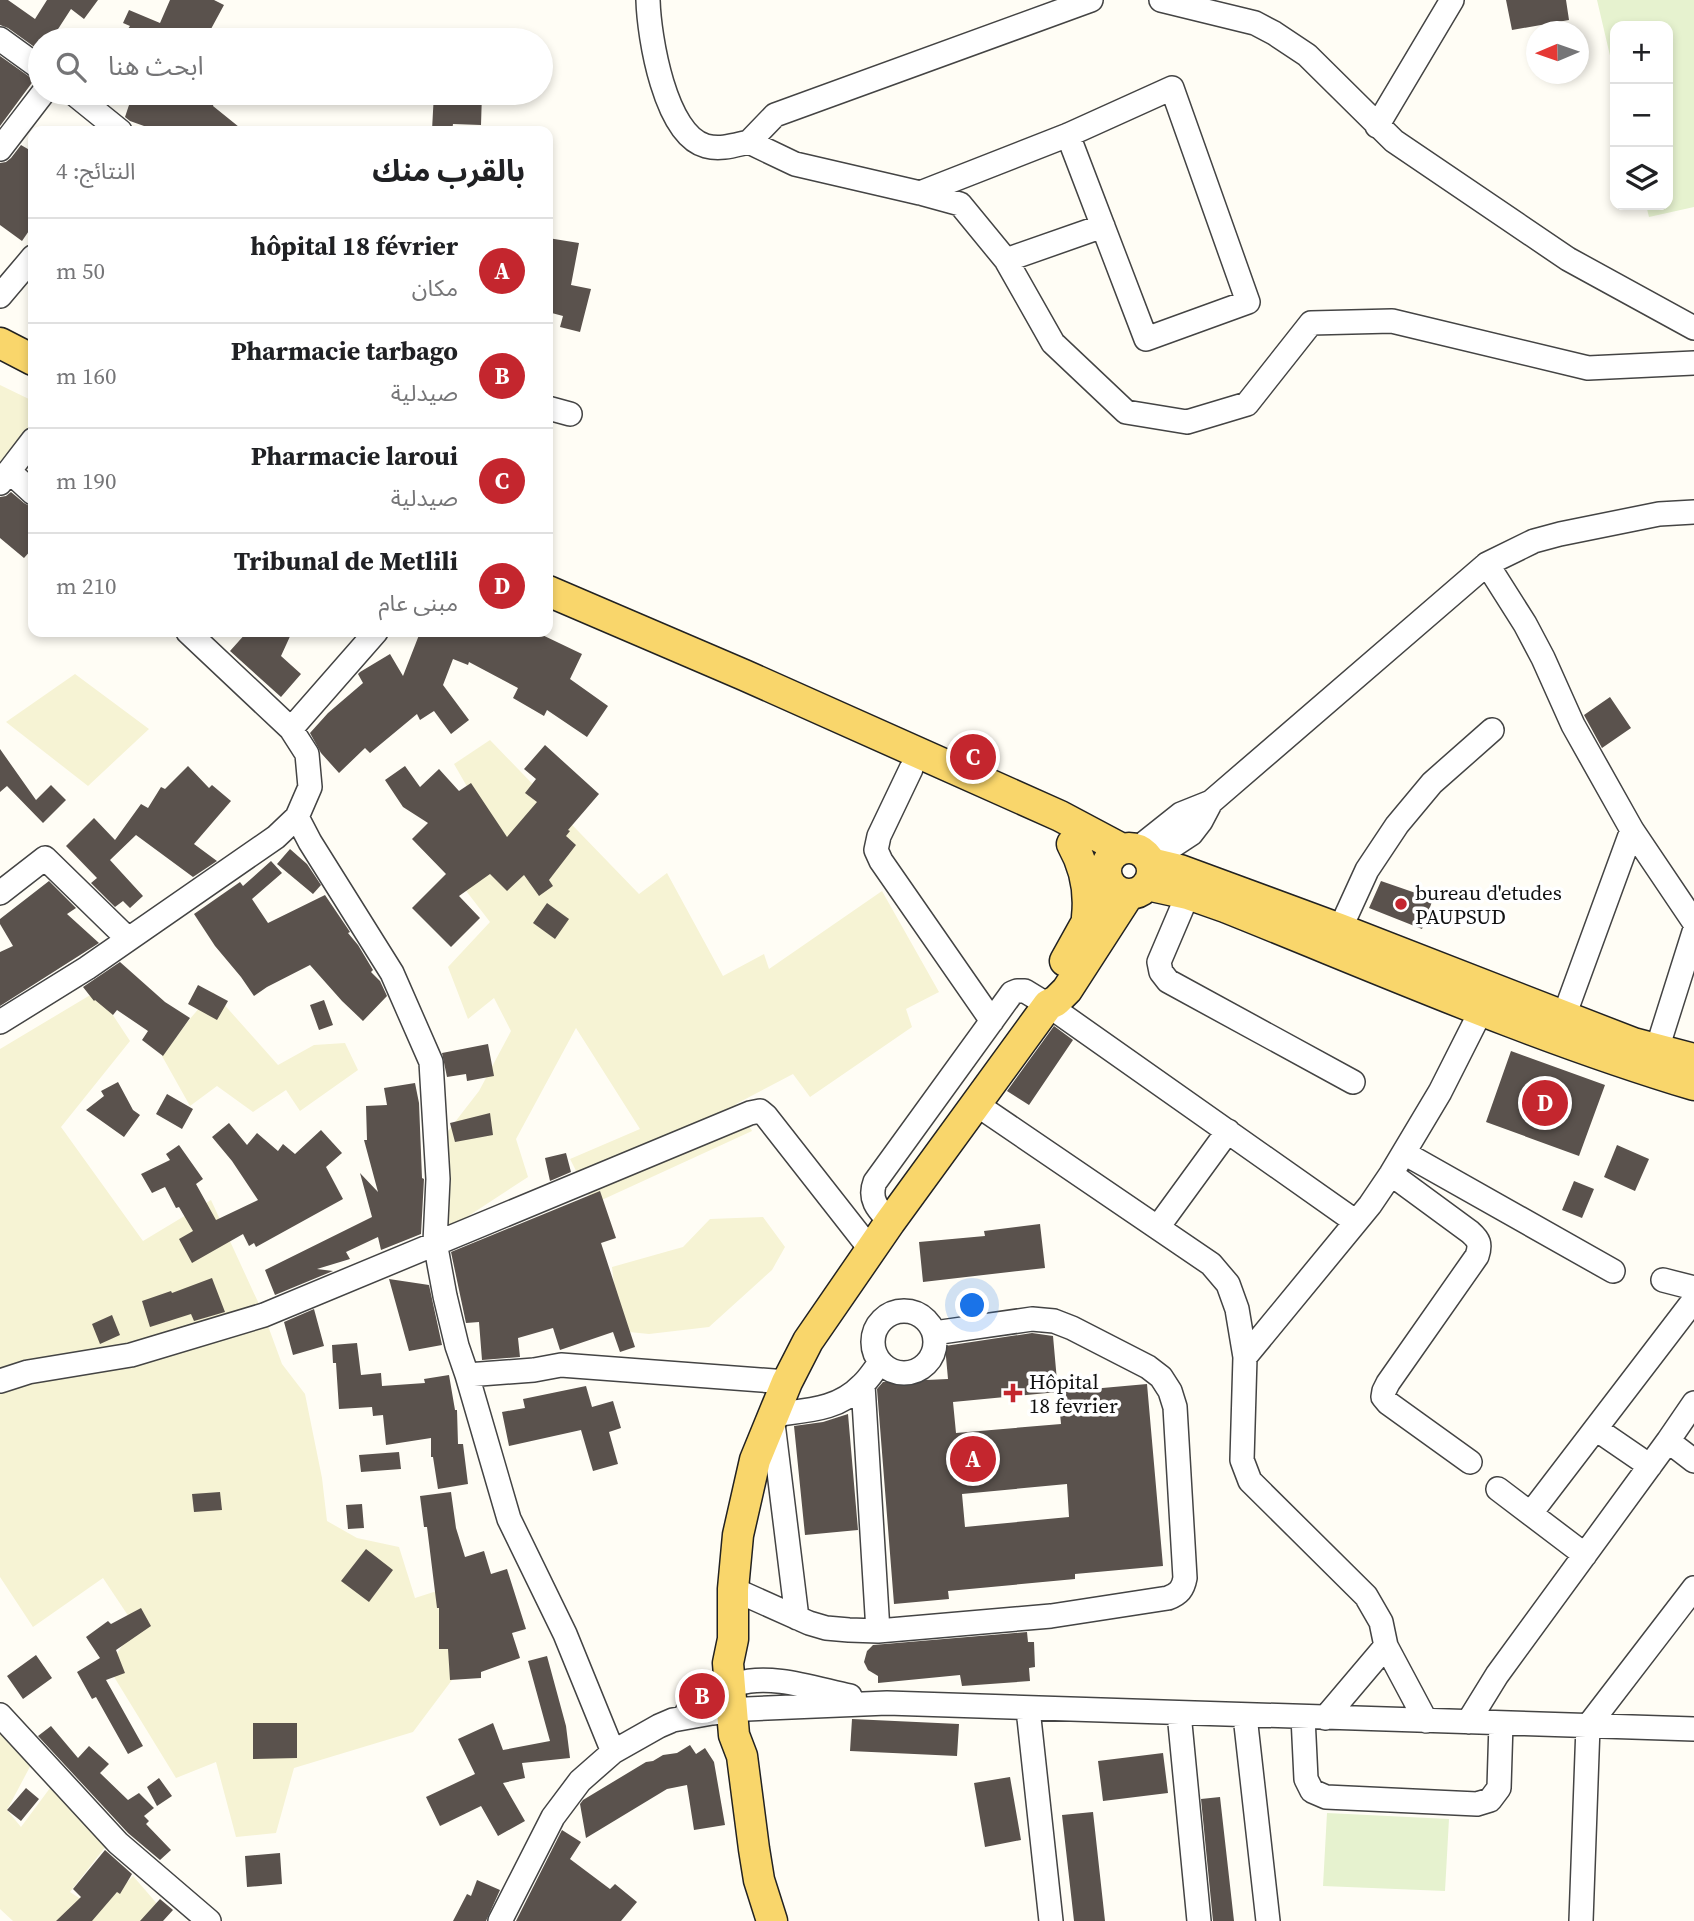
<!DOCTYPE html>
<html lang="ar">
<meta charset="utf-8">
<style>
body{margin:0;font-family:"Source Serif 4","Noto Sans Arabic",serif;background:#f2f2f2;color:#202124;direction:rtl}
.controls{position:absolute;right:21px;top:21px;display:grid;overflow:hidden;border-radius:14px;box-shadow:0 4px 10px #0003}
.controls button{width:63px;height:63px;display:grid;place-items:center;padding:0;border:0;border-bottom:2px solid #e0e0e0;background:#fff;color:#202124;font:35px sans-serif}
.compass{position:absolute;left:1526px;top:21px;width:63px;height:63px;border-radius:50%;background:#fff;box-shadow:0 4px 10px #0003;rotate:268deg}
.you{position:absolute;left:973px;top:1306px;width:24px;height:24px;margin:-18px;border:5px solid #fff;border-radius:50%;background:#1a73e8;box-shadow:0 0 0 10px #1a73e833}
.badge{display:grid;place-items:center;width:46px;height:46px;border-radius:50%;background:#c4262e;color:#fff;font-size:23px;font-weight:700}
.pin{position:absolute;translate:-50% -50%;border:4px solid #fff;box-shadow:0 2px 7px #0006}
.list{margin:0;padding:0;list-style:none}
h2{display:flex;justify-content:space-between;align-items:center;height:91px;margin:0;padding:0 28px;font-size:30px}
h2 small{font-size:23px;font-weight:400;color:#757577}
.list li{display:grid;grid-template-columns:46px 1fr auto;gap:21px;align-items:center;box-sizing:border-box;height:105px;padding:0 28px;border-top:2px solid #e0e0e0}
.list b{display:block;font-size:26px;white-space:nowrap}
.list p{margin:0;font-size:23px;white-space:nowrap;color:#757577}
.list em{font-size:23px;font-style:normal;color:#757577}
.icon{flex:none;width:38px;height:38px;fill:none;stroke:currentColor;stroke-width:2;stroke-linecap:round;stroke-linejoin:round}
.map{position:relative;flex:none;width:1694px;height:1921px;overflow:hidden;direction:ltr}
.search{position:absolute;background:#fff;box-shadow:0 4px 10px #0003;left:28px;top:28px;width:525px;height:77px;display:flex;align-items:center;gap:18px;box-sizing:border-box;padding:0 24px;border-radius:38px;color:#757577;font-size:26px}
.panel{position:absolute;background:#fff;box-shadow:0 4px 10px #0003;left:28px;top:126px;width:525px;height:511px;border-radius:14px;direction:rtl}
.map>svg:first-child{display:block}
.farmland{fill:#f6f3d4}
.pitch{fill:#e6f2cf}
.building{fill:#5a524d;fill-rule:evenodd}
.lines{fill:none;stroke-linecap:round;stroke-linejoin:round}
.minor-casing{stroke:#444;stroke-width:26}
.major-casing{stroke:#222;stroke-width:33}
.minor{stroke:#fff;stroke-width:23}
.major{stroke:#f9d66b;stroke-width:30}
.poi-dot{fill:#c4262e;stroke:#fff;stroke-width:2.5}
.labels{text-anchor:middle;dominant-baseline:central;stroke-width:7;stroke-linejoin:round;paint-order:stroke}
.poi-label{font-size:21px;fill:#111;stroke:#fff;text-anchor:start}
</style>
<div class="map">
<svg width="1694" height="1921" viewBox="0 0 1694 1921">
<rect width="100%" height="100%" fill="#fffdf5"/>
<path class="farmland" d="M0 385 33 401V440L0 483Z
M75 674 149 729 88 786 6 722Z
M490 740 639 894 667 873 723 976 764 954 769 969 882 891 939 992 906 1009 912 1027 810 1097 793 1074 736 1104 752 1131 593 1204 570 1159 640 1129 576 1028 516 1139 528 1177 444 1232 438 1144 479 1091 511 1031 494 998 468 1019 448 967 490 922 444 862 488 823 454 764Z
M97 991 130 1041 61 1127 143 1241 211 1200 264 1315 282 1364 305 1394 322 1478 327 1521 357 1538 399 1547 415 1598 446 1588 476 1648 413 1732 294 1768 276 1833 236 1837 216 1762 176 1778 108 1667 135 1626 103 1578 33 1627 0 1577V1049Z
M213 992 278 1065 314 1045 345 1043 358 1070 300 1111 286 1090 253 1112 217 1086 190 1106 162 1056 189 1020Z
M763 1217 785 1247 772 1270 709 1327 649 1334 619 1331 612 1267 683 1247 710 1219Z
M0 1726 33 1761 7 1810 21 1827 53 1784 110 1841 70 1892 99 1911 133 1876 166 1914 159 1921H13L0 1909Z"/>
<path class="pitch" d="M1597 0H1694V207L1649 217 1646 205H1668V26H1615V77Z
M1327 1813 1449 1819 1445 1891 1323 1886Z"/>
<path class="building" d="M0 0H8L35 19 47 0H98L84 19 71 9 51 40H40V51L8 28 0 25Z
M170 0H214L224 5 205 40H151L152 38 150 40H120L130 26 123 23 129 10 160 23Z
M1506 0H1566L1569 20 1512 30Z
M0 56 34 80 0 126Z
M133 93H217L213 106 244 131H158L130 121 125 117Z
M434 93H482L481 125 453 124 452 131 432 130Z
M21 145 33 152V225L22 241 0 225V163L6 162 11 158Z
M548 238 579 243 571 285 591 289 580 332 560 327 563 316 548 312Z
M11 492 24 503 33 508V548L24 558 0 538V497L6 496Z
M247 632H292L281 656 301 674 281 697 230 651Z
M425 632H536L582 654 570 679 608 706 587 737 547 710 544 716 513 698 518 688 469 662 468 665 453 659 443 685 469 720 451 734 434 711 420 720 417 714 370 753 365 748 339 773 321 753 310 733 328 713 363 683 358 674 360 672 390 654 403 676 419 635Z
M1610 697 1631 728 1602 748 1584 715Z
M545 745 599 794 568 830 570 831 566 836 576 845 549 880 553 886 539 896 524 875 507 891 490 874 459 896 480 918 451 947 412 908 446 874 412 839 428 823 403 807 385 780 405 766 420 787 439 769 459 791 471 783 507 837 537 802 525 793 536 779 524 769Z
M0 749 36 800 51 785 66 800 43 823 7 786 0 792Z
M188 766 209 788 212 785 231 801 194 844 217 861 193 877 136 835 110 860 143 896 130 908 123 901 115 907 91 883 97 878 66 846 94 818 115 840 141 804 148 808 161 787 165 789Z
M290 849 307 864 321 885 313 894 277 864Z
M271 861 282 873 252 899 268 923 325 895 350 932 348 933 358 945 373 970 371 972 380 981 387 996 363 1021 342 1001 310 965 267 987 254 996 241 977 215 946 194 914 240 882 243 886Z
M49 881 76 908 67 914 99 943 0 1006V952L13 946 0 924V919Z
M1381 881 1433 899 1422 929 1369 908Z
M547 903 569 919 555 939 533 923Z
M120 962 165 1002 190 1018 163 1056 142 1040 148 1031 117 1010 113 1015 95 1000 94 1001 83 987Z
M198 985 228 1001 217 1020 188 1004Z
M324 1000 333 1025 319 1030 310 1005Z
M1054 1026 1073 1040 1029 1105 1007 1091Z
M488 1044 494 1076 467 1081 466 1074 447 1077 442 1053Z
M1511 1051 1605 1085 1579 1156 1486 1122Z
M118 1082 133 1110 140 1115 124 1137 86 1110 104 1096 101 1091Z
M415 1083 419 1103 422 1178 424 1179 421 1234 381 1250 378 1237 346 1252 350 1259 317 1269 333 1271 275 1295 265 1270 372 1217 360 1173 378 1192 364 1140H367L366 1106 387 1105 384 1088Z
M167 1094 193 1109 182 1129 156 1114Z
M490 1113 493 1135 455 1142 450 1123Z
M229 1123 247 1145 257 1133 278 1151 283 1144 295 1154 321 1130 342 1153 326 1167 343 1199 256 1247 254 1243 249 1246 243 1234 192 1263 179 1239 193 1231 179 1207 176 1208 165 1187 152 1193 141 1174 170 1160 166 1154 179 1145 203 1179 196 1184 216 1220 258 1200 232 1161 212 1137Z
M1617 1145 1649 1159 1635 1191 1604 1177Z
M566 1153 571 1172 550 1181 545 1158Z
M1574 1181 1594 1189 1582 1218 1562 1210Z
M600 1191 616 1238 601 1243 635 1347 620 1352 613 1332 560 1350 553 1328 518 1338 520 1357 482 1360 479 1322 466 1323 451 1252Z
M1040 1224 1045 1268 923 1282 919 1242 985 1236 984 1231Z
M212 1278 225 1312 194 1321 191 1314 150 1327 142 1301 171 1291 172 1293Z
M389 1279 429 1285 442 1345 409 1351Z
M314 1309 324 1346 293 1355 284 1322Z
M112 1315 120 1335 100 1344 92 1324Z
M1032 1333 1053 1336 1058 1392 1147 1384 1163 1566 1075 1574V1579L948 1591 949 1599 894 1604 877 1389 883 1382 948 1379 945 1346ZM1058 1392 1061 1424 956 1433 953 1402ZM1067 1484 1069 1517 965 1527 962 1494Z
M357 1343 361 1375 381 1373 382 1386 425 1383 424 1379 449 1375 455 1410H457L458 1444H463L468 1484 438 1489 433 1457H431V1438L386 1445 383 1415 373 1416 372 1407 339 1409 336 1363H333L332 1345Z
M586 1386 592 1407 613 1401 621 1428 609 1432 618 1464 593 1471 581 1430 509 1446 502 1412 525 1408 523 1399Z
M848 1414 858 1530 805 1535 794 1426 823 1422Z
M399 1452 401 1469 361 1472 359 1455Z
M220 1492 222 1510 194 1512 192 1494Z
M451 1492 456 1528 465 1557 484 1551 491 1574 507 1569 526 1629 512 1633 520 1658 481 1672V1678L450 1680 448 1649H439V1608H437L427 1527H424L420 1496Z
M362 1504 364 1528 348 1529 346 1505Z
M366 1549 393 1570 369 1602 341 1581Z
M141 1608 151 1626 116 1650 125 1673 106 1680 143 1746 128 1754 96 1697 92 1699 77 1672 100 1658 86 1637 108 1621 111 1624Z
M1027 1632 1028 1642H1034L1035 1667 1029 1668 1030 1681 962 1686 960 1675 878 1683V1676L868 1670 864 1662 867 1651 873 1645Z
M36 1655 52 1678 23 1699 7 1676Z
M547 1656 566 1726 570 1758 522 1763 525 1778 503 1783 525 1821 498 1836 481 1806 440 1826 426 1797 475 1774 458 1739 493 1723 503 1750 550 1741 528 1661Z
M852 1719 959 1724 957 1756 850 1751Z
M253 1723H297V1758L253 1759Z
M51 1726 78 1758 89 1746 109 1764 100 1773 128 1800 139 1793 154 1808 144 1816 149 1821 146 1824 171 1850 160 1860 128 1833 38 1736Z
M690 1745 696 1754 705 1748 714 1762 725 1825 694 1830 687 1785 667 1789 586 1838 580 1804 583 1800 646 1762 653 1761 663 1755 677 1753Z
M1163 1753 1168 1793 1103 1801 1098 1761Z
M1010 1777 1021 1840 985 1847 974 1783Z
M159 1778 172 1796 157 1806 147 1787Z
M26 1788 39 1799 21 1821 7 1810Z
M1220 1797 1234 1921H1213L1201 1799Z
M1093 1812 1105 1921H1074L1062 1815Z
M562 1830 581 1842 570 1859 610 1889 615 1884 637 1902 621 1921H516Z
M105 1850 132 1874 120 1894 117 1892 92 1921H56L81 1897 73 1889Z
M280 1853 282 1884 247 1887 245 1856Z
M477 1880 500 1890 486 1921H453L467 1894 471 1896Z
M160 1899 173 1910 163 1921H140Z"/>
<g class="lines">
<g class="minor-casing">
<path id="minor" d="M648 0C649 37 665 135 706 146 721 150 735 145 749 142
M1091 0 775 115 749 142 795 164 920 193 960 204 1006 260 1053 343 1126 412 1187 422 1247 404 1311 323 1392 321 1588 368 1694 363
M1161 0 1255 23 1274 33 1307 55 1394 141 1568 259 1694 328
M0 39 40 68
M73 93 120 131
M1377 126 1452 0
M0 149 43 93
M920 193 1068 135 1172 88 1248 302 1146 339 1068 135
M1006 260 1103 226
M0 296 33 257
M548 408 570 414
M9 471 33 493
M0 483 33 440
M1487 564 1525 624 1543 658 1573 725 1632 830 1694 922
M188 632 291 729 307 754 310 787 297 817 310 842 392 973 431 1062 438 1179 435 1242 445 1296 457 1346 467 1375 509 1519 565 1634 613 1752
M291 729 376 632
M911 769 879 836 876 850 881 861 992 1021
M1137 849 1181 814 1211 802
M1150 861 1191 834 1201 821 1211 802 1487 564 1534 541 1560 534 1659 514 1694 512
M0 893 45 858 128 939
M1188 894 1159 962 1161 972 1168 981 1353 1082
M1340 929 1367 870 1397 825 1432 783 1492 730
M1564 1016 1632 830
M0 1022 87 968 276 837 297 817
M1657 1049 1694 932
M976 1104 1211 1264 1228 1284 1237 1309 1245 1357 1242 1460 1250 1481 1366 1596 1381 1622 1386 1646 1426 1721
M1404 1153 1613 1271
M1391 1174 1470 1232C1479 1240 1481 1244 1477 1256L1388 1383 1384 1391 1383 1397 1388 1403 1470 1462
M890 1222C879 1210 868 1200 875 1182L1012 993 1017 991H1025L1048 1005 1356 1222
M1158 1227 1228 1131
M1663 1280 1694 1288
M873 1342a31 31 0 1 1 62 0a31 31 0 1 1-62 0Z
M1245 1357 1370 1205 1391 1174 1440 1092 1488 997
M467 1375 534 1370 561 1365 787 1382
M0 1381 28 1372 131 1355 264 1315 750 1113 760 1111 766 1116 871 1250
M863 1385 878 1631
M1596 1429 1650 1466
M1668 1441 1694 1461
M1498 1489 1585 1555
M1531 1513 1694 1300
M733 1589 809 1623 826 1628 849 1630 878 1631 1051 1616 1168 1598C1179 1594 1183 1589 1185 1578L1175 1407 1170 1391 1161 1377 1148 1367 1072 1328 1054 1321 1032 1319 934 1333
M797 1618 772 1415C805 1410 837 1411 862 1385 869 1379 874 1370 880 1363
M1028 1709 1051 1921
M687 1712 737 1684C770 1673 816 1689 850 1696
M1179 1713 1199 1921
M0 1715 118 1843 209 1921
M1245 1716 1268 1921
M1303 1717 1306 1779 1312 1791 1326 1797 1477 1804 1490 1800 1499 1788 1501 1723
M1325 1718 1386 1646
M1468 1722 1497 1675 1668 1441 1694 1403
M500 1921 553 1817 580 1781 613 1752 659 1726 673 1720 712 1713 747 1709 887 1703 1694 1729
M1581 1921 1588 1726 1694 1588"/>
</g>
<g class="major-casing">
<path id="major" d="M0 343 33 360
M548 591 744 675 1060 816 1122 849
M1072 844C1085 867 1090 890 1087 917
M1106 871a23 23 0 1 1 46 0a23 23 0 1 1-46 0Z
M1151 863 1180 870 1340 929 1633 1043 1694 1059
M1147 885 1188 894 1225 907C1380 969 1534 1037 1694 1085
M1065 961 1109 882
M772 1921 759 1880 754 1849 742 1756 734 1735 728 1663 733 1639V1589L738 1535 755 1460 787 1382 808 1341 890 1222 1048 1005 1056 1001 1067 990 1129 894"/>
</g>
<use href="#minor" class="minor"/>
<use href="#major" class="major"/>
</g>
<g class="poi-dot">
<circle cx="1401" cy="904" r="7"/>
<path d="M1009.5 1382.5h7v7h7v7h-7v7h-7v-7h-7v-7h7z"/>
</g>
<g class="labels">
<g class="poi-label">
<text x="1415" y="892">bureau d'etudes<tspan x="1415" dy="24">PAUPSUD</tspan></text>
<text x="1029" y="1381">Hôpital<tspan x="1029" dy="24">18 fevrier</tspan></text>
</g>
</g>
</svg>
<div class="controls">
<button>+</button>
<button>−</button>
<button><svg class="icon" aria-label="layers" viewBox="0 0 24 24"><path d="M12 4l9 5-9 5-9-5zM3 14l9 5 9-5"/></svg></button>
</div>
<svg class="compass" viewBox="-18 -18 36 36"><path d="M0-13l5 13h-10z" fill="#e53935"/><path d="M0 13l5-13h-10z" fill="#757577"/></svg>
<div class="you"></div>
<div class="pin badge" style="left:973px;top:1459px">A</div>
<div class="pin badge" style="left:702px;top:1696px">B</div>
<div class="pin badge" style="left:973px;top:757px">C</div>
<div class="pin badge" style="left:1545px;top:1103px">D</div>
<div class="search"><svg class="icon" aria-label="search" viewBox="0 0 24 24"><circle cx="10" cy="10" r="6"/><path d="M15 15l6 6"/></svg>ابحث هنا</div>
<section class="panel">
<h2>بالقرب منك<small>النتائج: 4</small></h2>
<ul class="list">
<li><span class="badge">A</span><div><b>hôpital 18 février</b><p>مكان</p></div><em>50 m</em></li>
<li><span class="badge">B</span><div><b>Pharmacie tarbago</b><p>صيدلية</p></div><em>160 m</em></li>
<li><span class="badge">C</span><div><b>Pharmacie laroui</b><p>صيدلية</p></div><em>190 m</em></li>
<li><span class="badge">D</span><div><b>Tribunal de Metlili</b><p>مبنى عام</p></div><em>210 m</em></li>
</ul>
</section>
</div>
